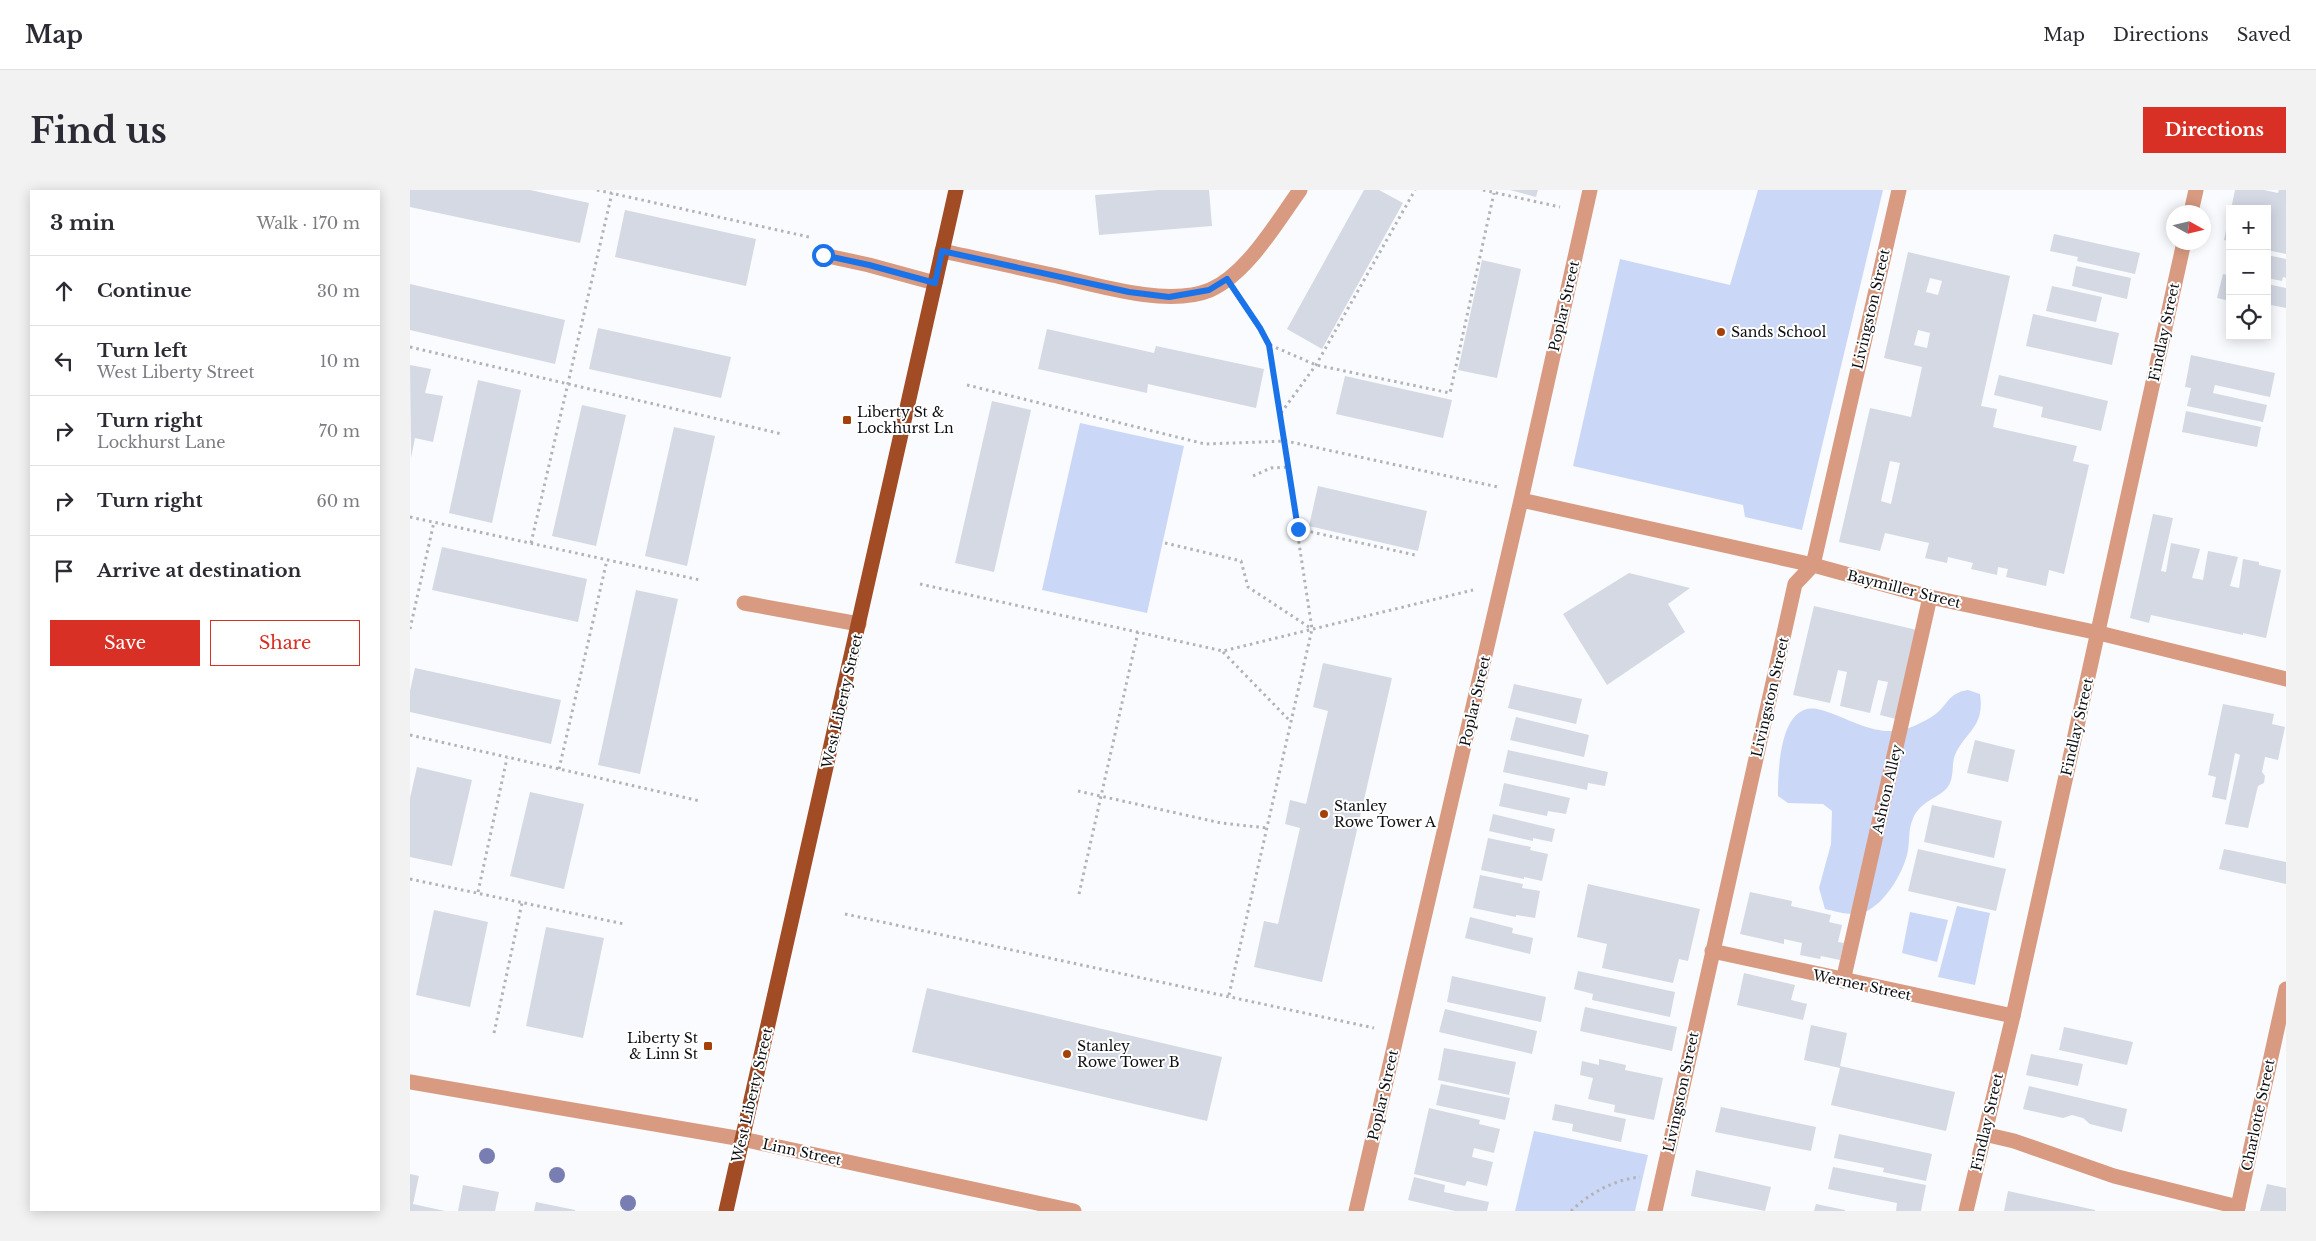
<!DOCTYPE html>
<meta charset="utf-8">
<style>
body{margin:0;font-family:"Libre Baskerville",serif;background:#f2f2f3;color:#2b2b33}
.controls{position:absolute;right:15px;top:15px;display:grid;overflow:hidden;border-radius:0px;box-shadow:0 2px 12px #0003}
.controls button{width:45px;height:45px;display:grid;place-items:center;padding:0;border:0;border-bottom:1px solid #e1e1e2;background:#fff;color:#2b2b33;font:25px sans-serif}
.compass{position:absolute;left:1756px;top:15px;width:45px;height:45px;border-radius:50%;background:#fff;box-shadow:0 2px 12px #0003;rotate:98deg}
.stop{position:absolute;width:15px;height:15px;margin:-11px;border:4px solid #1a73e8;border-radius:50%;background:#fff}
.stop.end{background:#1a73e8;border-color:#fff;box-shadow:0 1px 5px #0008}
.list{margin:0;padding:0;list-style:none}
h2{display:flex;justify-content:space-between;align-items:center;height:65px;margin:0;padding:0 20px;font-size:21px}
h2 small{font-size:16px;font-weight:400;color:#7c7c81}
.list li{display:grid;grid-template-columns:32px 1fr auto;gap:15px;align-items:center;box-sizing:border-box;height:70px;padding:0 20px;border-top:1px solid #e1e1e2}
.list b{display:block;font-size:19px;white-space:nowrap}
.list p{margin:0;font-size:16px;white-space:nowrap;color:#7c7c81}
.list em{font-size:16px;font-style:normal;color:#7c7c81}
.actions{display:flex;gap:10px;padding:15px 20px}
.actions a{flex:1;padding:11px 0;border:1px solid #d93025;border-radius:0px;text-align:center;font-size:18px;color:#d93025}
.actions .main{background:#d93025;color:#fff}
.icon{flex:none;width:28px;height:28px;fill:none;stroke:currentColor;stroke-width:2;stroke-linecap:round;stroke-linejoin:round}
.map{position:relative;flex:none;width:1876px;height:1021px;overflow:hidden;border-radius:0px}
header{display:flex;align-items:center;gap:30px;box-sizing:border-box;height:70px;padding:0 25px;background:#fff;border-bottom:1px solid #e1e1e2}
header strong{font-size:24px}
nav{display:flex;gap:28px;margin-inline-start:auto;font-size:18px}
.intro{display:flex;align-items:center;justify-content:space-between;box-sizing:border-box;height:120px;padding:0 30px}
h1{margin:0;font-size:35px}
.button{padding:12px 22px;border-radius:0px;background:#d93025;color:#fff;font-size:18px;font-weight:700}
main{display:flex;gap:30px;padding:0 30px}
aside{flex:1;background:#fff;border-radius:0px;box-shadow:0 2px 12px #0003}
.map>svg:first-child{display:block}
.green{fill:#cbd7f6}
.building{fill:#d4d9e4;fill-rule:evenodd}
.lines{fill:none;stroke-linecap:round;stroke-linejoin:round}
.path{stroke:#b2b3b6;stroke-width:3;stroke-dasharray:2.5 4;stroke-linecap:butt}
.service{stroke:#d89a81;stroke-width:15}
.minor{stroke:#d89a81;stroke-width:15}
.tertiary{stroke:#d89a81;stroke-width:15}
.primary{stroke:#a24c25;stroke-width:15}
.tree{fill:#797eb2}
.route{stroke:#1a73e8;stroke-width:6}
.poi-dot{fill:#a44108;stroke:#fff;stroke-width:2}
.labels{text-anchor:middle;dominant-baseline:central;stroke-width:4;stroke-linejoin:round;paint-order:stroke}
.street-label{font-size:14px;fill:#0d0f12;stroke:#fff}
.poi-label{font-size:14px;fill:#0d0f12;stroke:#fff;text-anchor:start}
</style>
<header>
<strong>Map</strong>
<nav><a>Map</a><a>Directions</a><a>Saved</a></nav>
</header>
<div class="intro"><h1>Find us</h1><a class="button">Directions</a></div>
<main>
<aside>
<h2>3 min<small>Walk · 170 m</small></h2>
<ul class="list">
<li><svg class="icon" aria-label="ahead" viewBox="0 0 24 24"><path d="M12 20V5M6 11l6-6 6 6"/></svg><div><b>Continue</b></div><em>30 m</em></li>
<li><svg class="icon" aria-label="left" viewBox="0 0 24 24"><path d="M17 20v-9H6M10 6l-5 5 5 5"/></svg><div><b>Turn left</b><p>West Liberty Street</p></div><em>10 m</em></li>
<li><svg class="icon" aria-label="right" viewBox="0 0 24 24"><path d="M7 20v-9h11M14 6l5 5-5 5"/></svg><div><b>Turn right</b><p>Lockhurst Lane</p></div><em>70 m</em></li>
<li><svg class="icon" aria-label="right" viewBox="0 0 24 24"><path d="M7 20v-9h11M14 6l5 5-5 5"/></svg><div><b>Turn right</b></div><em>60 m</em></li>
<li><svg class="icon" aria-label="arrive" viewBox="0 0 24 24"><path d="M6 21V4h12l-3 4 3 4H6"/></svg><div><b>Arrive at destination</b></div></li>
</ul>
<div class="actions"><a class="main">Save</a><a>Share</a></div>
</aside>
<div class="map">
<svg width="1876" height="1021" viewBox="0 0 1876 1021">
<rect width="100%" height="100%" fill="#fafbfe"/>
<path class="green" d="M1348 0H1473L1392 340 1335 327 1333 315 1163 276 1210 69 1320 95Z
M670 233 774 256 737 423 632 400Z
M1558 500 1570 504C1575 537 1556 541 1545 565 1541 575 1545 588 1537 598 1527 609 1509 611 1502 631 1498 641 1500 654 1497 665 1491 686 1477 709 1459 720 1446 728 1429 722 1415 719L1409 698 1421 654 1422 621 1413 614 1378 613 1368 606C1368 583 1369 512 1407 519 1435 525 1460 546 1491 540 1500 539 1515 531 1523 526 1538 516 1537 503 1558 500Z
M1547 716 1580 723 1565 795 1528 787Z
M1500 722 1538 730 1527 772 1492 763Z
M1124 941 1238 965 1225 1021H1105Z"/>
<path class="building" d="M0 0H120L179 13 170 53 0 17Z
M748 0H799L802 36 689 45 685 5Z
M954 0H969L993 13 912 159 877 139Z
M1100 0H1128L1126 7Z
M1825 0H1854L1868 3 1869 0H1876V64L1857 60V19H1821Z
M215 20 346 49 336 96 205 67Z
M1819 26H1820V52L1814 50Z
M1644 44 1730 63 1725 84 1667 71 1668 67 1640 61Z
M1498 62 1600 86 1571 216 1587 219 1583 237 1667 256 1663 271 1679 275 1654 384 1639 380 1636 396 1596 387 1598 379 1588 377 1587 385 1561 379 1563 373 1538 367 1537 373 1515 368 1519 353 1475 343 1470 361 1429 352 1460 218 1501 227 1512 177 1474 168ZM1520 88 1532 91 1528 105 1516 102ZM1508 140 1520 143 1517 158 1504 155ZM1480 271 1490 273 1481 314 1471 311Z
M1857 65 1876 69V88L1873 87 1872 91 1857 88Z
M1072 70 1111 79 1087 188 1048 180Z
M1666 76 1721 88 1717 109 1662 96Z
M1813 84 1820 86V111L1807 108Z
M0 94 155 130 145 174 0 140Z
M1857 94 1876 98V118L1861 115 1860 120 1857 119Z
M1642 96 1692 107 1686 132 1636 121Z
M1623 124 1709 143 1702 175 1616 156Z
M188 138 321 167 311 208 179 179Z
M637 139 744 163 746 156 854 179 846 218 738 194 737 203 628 179Z
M1781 165 1865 183 1860 207 1805 195 1803 203 1857 215 1853 232 1777 216 1781 198 1775 197Z
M0 175 21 179 15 203 33 206 23 252 5 248 1 268Z
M1589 185 1698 211 1691 241 1631 227 1633 217 1584 205Z
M935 186 1042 210 1033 248 926 224Z
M68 190 111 200 82 333 39 323Z
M582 211 621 220 584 382 545 373Z
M172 215 216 225 186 356 142 346Z
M1776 221 1851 237 1847 257 1772 242Z
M264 237 305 246 277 376 235 366Z
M908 296 1017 321 1008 361 899 336Z
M1743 324 1763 328 1751 381 1756 382 1761 353 1790 359 1782 388 1793 390 1798 361 1828 367 1820 396 1829 398 1833 369 1849 372V375L1871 380 1856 448 1833 443V445L1741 425 1739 433 1720 428Z
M32 357 177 389 168 432 22 400Z
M1219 383 1280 398 1258 414 1275 442 1197 495 1153 424Z
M226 400 268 409 230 584 188 575Z
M1404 416 1507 440 1486 529 1470 525 1478 492 1468 490 1460 523 1430 516 1437 482 1428 480 1420 513 1383 505Z
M913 473 982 488 912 792 844 777 854 731 868 734 890 638 875 634 880 610 896 614 918 521 903 517Z
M5 478 151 510 141 554 0 522V501Z
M1104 494 1172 509 1166 534 1098 518Z
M1813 514 1864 524 1862 534 1875 537 1868 570 1855 567 1852 582 1855 586 1854 593 1848 596 1838 638 1815 634 1830 565 1825 563 1816 610 1802 607 1806 587 1798 585Z
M1106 527 1179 545 1174 567 1100 550Z
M1565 550 1605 560 1598 592 1557 583Z
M1098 560 1198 582 1195 596 1178 593 1177 600 1093 582Z
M7 577 62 590 42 676 0 667V608Z
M1094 593 1160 608 1156 624 1138 621 1137 626 1089 616Z
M120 602 174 614 154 699 100 686Z
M1522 615 1592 631 1584 668 1514 652Z
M1083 624 1145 639 1142 652 1123 648V651L1079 641Z
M1078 648 1121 657 1120 660 1138 664 1132 691 1114 687V689L1071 680Z
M1508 659 1596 679 1586 721 1498 701Z
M1814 659 1876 672V694L1809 679Z
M1070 685 1113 694 1112 698 1130 701 1125 728 1106 725V727L1063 718Z
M1178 694 1290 719 1278 771 1269 769 1263 793 1192 778 1197 754 1167 747Z
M1340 702 1382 711 1381 716 1421 725 1419 732 1432 735 1428 752 1434 753 1430 770 1411 766 1410 769 1390 765 1392 753 1374 749V754L1330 744Z
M24 720 78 732 60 817 6 805Z
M1060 727 1103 738 1102 743 1123 748 1120 764 1055 748Z
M136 737 194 748 173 848 116 836Z
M1168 781 1265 802 1260 827 1182 810 1183 804 1164 799Z
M1334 783 1385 795 1381 810 1397 814 1393 830 1327 815Z
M1042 786 1136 807 1131 832 1037 812Z
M517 798 812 867 797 931 502 862Z
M1175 817 1267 837 1262 861 1170 841Z
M1035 819 1127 841 1122 864 1029 842Z
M1401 835 1437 843 1430 876 1545 902 1536 941 1421 915 1430 878 1394 870Z
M1654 837 1723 852 1717 875 1649 860Z
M1034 858 1106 872 1099 905 1028 890Z
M1621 864 1673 874 1668 896 1616 885Z
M1189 869 1216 875 1215 880 1253 888 1244 930 1204 922 1205 915 1178 909 1183 888 1170 885 1172 871 1189 875Z
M1031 894 1100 908 1095 930 1026 915Z
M1619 896 1717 919 1712 942 1680 934 1673 928 1662 925 1653 928 1613 919Z
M1145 914 1216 929 1211 952 1162 941 1163 934 1142 930Z
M1311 917 1406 937 1401 961 1305 942Z
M1019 918 1070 930 1069 934 1090 939 1084 963 1064 958 1062 967 1083 972 1077 996 1057 991 1055 996 1004 984Z
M1429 944 1522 964 1516 991 1473 982 1474 978 1424 968Z
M1423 977 1516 995 1511 1021H1486L1487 1013 1418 999Z
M1286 980 1361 997 1355 1021 1281 1006Z
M0 984 9 986 3 1014 35 1021H0Z
M1004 987 1035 995 1034 1002 1079 1012 1077 1021H1045L998 1010Z
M1857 994 1876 998V1021H1850Z
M53 995 89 1002 85 1021H48Z
M1598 1001 1685 1020V1021H1594Z
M126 1012 165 1020V1021H124Z
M1406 1014 1435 1020V1021H1404Z"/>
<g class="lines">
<path class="path" d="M187 0 399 47
M1073 0 1150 17
M860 155 906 175 1040 203 1084 3
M0 157 372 244
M557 195 795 254 876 251 1088 297
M871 223 906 175 1005 0
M843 286 861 278 879 277
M0 327 290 390
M888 339 1005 365
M121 353 202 3
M755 353 831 371 838 397 902 439
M510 394 813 461 1063 400
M0 439 24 332
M813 462 881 532
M0 545 290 611
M149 579 197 370
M668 601 811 633 857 638
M0 689 214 734
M68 702 97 568
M669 704 728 442
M435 724 964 838
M819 805 902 439 859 155 829 108
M84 843 112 713
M1161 1021C1180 1003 1203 990 1230 987"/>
<path class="service" d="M413 65 459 75 525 93
M334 413 449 434
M1433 791 1520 407
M1574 944 1604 951 1704 986 1828 1017"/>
<path class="minor" d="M532 61C571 69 609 78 647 86 689 96 759 117 800 100 837 84 867 32 890 0
M1111 310 1403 375 1520 407 1689 443 1876 489
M1302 761 1603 826
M946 1021 1111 310 1180 0
M1245 1021 1385 394 1403 375 1489 0
M1827 1021 1876 799"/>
<path class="tertiary" d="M1781 22 1786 0
M0 892 332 949 664 1021
M1556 1021 1603 826 1774 52"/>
<path class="primary" d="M316 1021 546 0"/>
</g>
<g class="tree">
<circle cx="77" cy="966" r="8"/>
<circle cx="147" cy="985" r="8"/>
<circle cx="218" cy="1013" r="8"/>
</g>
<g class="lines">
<path class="route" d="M413 65 459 75 525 93 532 61 719 102 759 107 799 100 817 89 850 138 859 155 888 339"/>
</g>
<g class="poi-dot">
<circle cx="1311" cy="142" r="5"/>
<rect x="432" y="225" width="10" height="10" rx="2.5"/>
<circle cx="914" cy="624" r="5"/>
<rect x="293" y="851" width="10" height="10" rx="2.5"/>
<circle cx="657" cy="864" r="5"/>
</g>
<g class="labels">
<g class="street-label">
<text transform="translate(1154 116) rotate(-77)">Poplar Street</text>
<text transform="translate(1461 119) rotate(-77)">Livingston Street</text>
<text transform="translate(1754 142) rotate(-78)">Findlay Street</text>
<text transform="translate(1494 399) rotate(14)">Baymiller Street</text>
<text transform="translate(1360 507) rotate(-77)">Livingston Street</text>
<text transform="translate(432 511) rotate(-77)">West Liberty Street</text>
<text transform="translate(1065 511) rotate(-77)">Poplar Street</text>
<text transform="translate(1667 537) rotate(-77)">Findlay Street</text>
<text transform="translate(1477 599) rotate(-77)">Ashton Alley</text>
<text transform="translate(1452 795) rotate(12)">Werner Street</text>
<text transform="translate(1271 902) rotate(-78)">Livingston Street</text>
<text transform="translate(342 905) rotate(-77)">West Liberty Street</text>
<text transform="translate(973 905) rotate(-77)">Poplar Street</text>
<text transform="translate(1848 925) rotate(-78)">Charlotte Street</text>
<text transform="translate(1577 932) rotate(-77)">Findlay Street</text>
<text transform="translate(392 962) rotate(12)">Linn Street</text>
</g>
<g class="poi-label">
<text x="1321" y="142">Sands School</text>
<text x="447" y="222">Liberty St &amp;<tspan x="447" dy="16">Lockhurst Ln</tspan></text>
<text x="924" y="616">Stanley<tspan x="924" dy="16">Rowe Tower A</tspan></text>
<text x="288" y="848" text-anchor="end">Liberty St<tspan x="288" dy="16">&amp; Linn St</tspan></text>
<text x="667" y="856">Stanley<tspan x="667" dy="16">Rowe Tower B</tspan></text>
</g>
</g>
</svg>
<div class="controls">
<button>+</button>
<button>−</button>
<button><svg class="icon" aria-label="locate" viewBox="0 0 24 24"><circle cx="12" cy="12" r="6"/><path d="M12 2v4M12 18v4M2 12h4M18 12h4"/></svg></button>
</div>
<svg class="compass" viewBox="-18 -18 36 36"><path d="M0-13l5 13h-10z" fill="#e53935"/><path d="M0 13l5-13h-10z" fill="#7c7c81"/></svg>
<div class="stop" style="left:413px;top:65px"></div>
<div class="stop end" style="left:888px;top:339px"></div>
</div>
</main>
